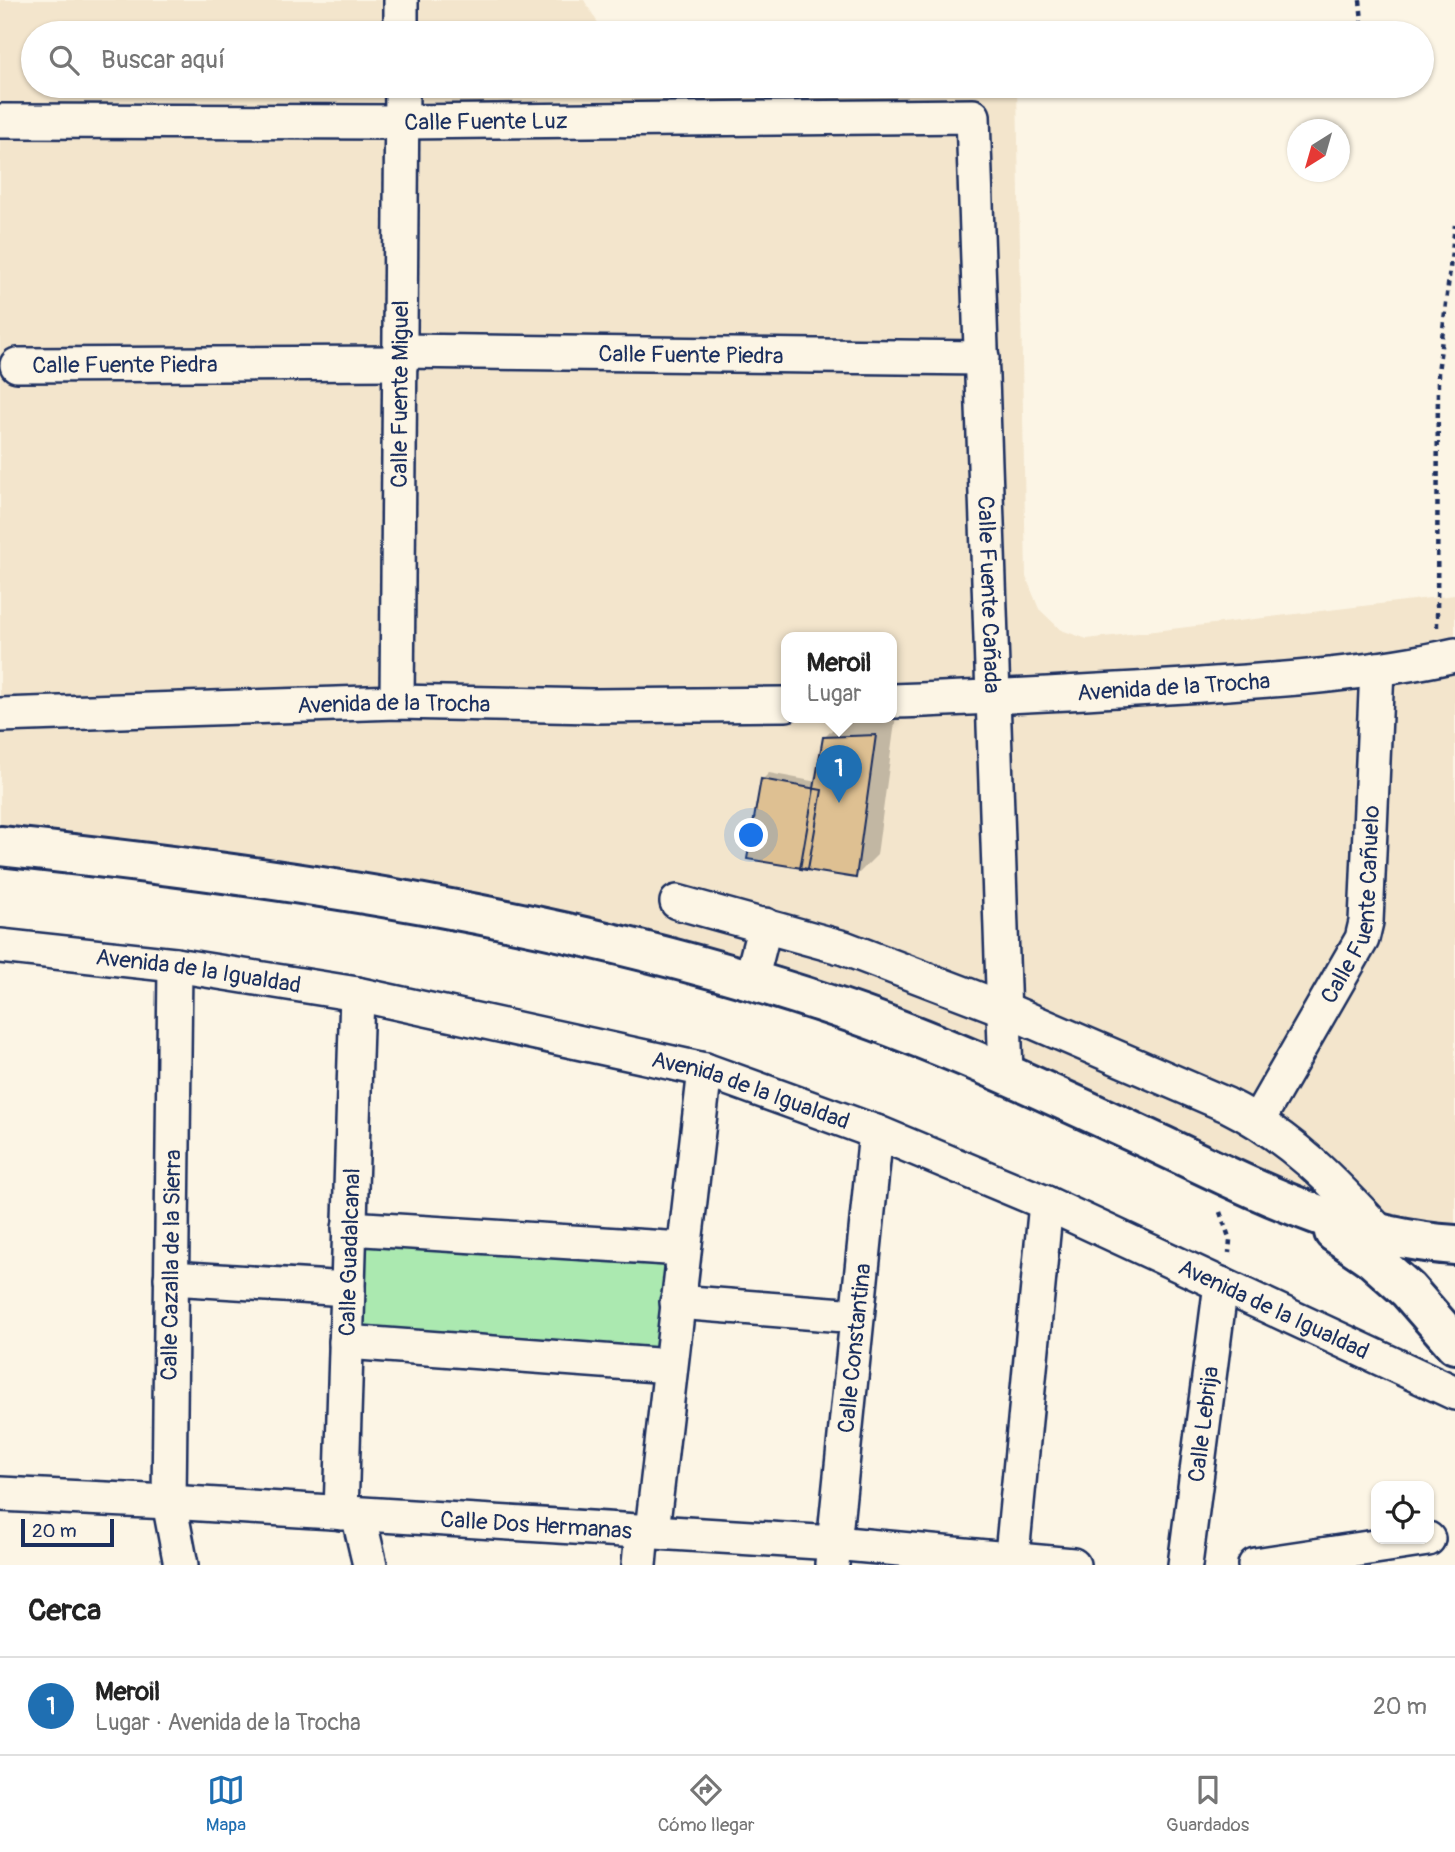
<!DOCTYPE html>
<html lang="es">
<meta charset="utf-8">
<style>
body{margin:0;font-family:Pangolin,sans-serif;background:#f6f6f6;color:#222}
.controls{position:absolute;right:21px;bottom:21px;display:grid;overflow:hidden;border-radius:14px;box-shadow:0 2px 5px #0004}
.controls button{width:63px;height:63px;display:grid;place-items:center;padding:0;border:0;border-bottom:2px solid #e0e0e0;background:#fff;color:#222;font:35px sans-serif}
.compass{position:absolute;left:1287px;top:119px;width:63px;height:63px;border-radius:50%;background:#fff;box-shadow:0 2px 5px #0004;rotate:217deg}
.scale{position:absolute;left:21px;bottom:18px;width:93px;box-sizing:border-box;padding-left:7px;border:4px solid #1b2f5e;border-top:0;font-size:19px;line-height:24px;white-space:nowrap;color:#1b2f5e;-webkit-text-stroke:5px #fcf5e5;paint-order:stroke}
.you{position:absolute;left:752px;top:836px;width:24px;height:24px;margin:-18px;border:5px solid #fff;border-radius:50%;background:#1a73e8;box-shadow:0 0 0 10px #1a73e833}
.badge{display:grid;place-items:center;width:46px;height:46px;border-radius:50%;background:#1f6fb2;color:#fff;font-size:23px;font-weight:700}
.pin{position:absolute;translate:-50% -58px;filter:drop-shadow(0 2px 4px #0008)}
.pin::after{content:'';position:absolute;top:37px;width:24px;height:21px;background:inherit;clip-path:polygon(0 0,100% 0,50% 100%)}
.popup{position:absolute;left:781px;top:632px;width:116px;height:91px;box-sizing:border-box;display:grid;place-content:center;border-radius:14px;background:#fff;filter:drop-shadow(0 2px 5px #0005);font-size:23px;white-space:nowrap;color:#767676}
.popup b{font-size:26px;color:#222}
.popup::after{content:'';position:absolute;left:50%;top:100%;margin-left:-14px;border:14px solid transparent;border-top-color:#fff}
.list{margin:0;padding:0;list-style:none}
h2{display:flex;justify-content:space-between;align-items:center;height:91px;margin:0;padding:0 28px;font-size:30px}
h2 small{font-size:23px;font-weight:400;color:#767676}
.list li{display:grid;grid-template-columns:46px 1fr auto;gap:21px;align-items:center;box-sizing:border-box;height:98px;padding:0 28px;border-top:2px solid #e0e0e0}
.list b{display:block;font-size:26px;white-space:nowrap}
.list p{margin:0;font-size:23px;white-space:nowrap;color:#767676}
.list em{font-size:23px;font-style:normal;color:#767676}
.icon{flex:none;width:38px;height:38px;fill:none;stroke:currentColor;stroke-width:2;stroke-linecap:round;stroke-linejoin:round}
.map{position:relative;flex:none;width:1455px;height:1565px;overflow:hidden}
.search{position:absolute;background:#fff;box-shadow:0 2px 5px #0004;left:21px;right:21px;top:21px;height:77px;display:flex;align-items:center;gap:18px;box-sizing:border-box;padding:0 24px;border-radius:38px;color:#767676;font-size:26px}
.sheet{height:189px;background:#fff}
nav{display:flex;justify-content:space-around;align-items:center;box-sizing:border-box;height:98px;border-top:2px solid #e0e0e0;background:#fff;font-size:19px;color:#767676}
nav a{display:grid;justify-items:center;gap:4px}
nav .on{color:#1f6fb2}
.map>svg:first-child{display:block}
.built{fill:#f3e5cc;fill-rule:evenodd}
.green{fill:#abe9b0;stroke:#638c87;stroke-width:2}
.shadow{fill:#0003}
.building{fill:#dec092;stroke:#1b2f5e;stroke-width:2}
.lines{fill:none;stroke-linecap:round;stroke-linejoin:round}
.street-casing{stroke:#1b2f5e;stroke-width:38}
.secondary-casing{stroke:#1b2f5e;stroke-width:44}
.path{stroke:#1b2f5e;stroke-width:4.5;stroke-dasharray:5 5;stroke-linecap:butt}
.street{stroke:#fcf5e5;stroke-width:33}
.secondary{stroke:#fcf5e5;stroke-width:38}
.labels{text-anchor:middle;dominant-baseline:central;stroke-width:5;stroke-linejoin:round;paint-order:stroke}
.street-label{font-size:23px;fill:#1b2f5e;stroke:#fcf5e5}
</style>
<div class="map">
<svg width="1455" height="1565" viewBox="0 0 1455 1565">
<rect width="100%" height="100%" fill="#fcf5e5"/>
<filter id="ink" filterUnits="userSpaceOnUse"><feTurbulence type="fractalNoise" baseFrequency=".0143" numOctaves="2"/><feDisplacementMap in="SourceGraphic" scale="14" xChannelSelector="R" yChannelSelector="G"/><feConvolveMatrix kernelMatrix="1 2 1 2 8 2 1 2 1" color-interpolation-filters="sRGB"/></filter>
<g filter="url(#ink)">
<path class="built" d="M0 0H584L604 33H33V86H1017L1026 577 1039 609 1061 630 1087 639 1455 595V1230L1376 1218 1293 1184 1097 1095 784 972 652 932 346 875 49 829 0 826ZM786 637H892V717H786Z
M943 27 971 33H758Z"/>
<path class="green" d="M360 1237 671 1259 661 1355 356 1333Z"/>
<path class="shadow" d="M896 715 877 855 856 876 762 780 769 773 817 782 825 737 845 717H892Z"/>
<path class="building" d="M876 735 856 878 800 869 823 737Z
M761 779 822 790 808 869 747 859Z"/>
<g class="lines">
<g class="street-casing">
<g id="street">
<path d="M401 0V33"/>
<path id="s1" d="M0 121 403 122 973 116 1006 1074"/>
<path id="s2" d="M401 351 982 358"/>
<path id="s3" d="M17 365 401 363"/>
<path id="s4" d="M892 701C989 698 1087 692 1185 686 1275 680 1367 675 1455 655"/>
<path id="s5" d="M397 702 402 86"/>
<path id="s6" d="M0 715 397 702 594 706 786 704"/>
<path d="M677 902 844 948 1004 1009 1227 1105C1290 1136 1336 1184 1383 1236"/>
<path id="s7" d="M0 946 175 965 357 994 705 1070 876 1132 1046 1203 1455 1393"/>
<path d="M175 965 169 1502 181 1565"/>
<path d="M751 980 765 925"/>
<path id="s8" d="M1258 1120 1362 939 1366 922 1377 669"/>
<path d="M349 1228 683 1249"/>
<path d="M171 1278 348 1289"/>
<path d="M677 1302 857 1316"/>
<path d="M346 1342 670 1366"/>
<path id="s9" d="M0 1494 169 1502 834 1543 1073 1565"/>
<path id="s10" d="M341 1513 357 994"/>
<path d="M358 1514 370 1565"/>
<path d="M652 1531 705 1070"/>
<path id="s11" d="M832 1564 876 1132"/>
<path d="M639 1565 642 1531"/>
<path d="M1011 1565 1046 1203"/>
<path id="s12" d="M1185 1565 1221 1284"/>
<path d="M1255 1565 1428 1539"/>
</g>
</g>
<g class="secondary-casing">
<path id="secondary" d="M0 846C290 877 584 919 859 1015 963 1052 1062 1099 1161 1145 1257 1190 1347 1238 1455 1245
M1334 1232 1372 1258 1408 1290 1455 1344"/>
</g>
<path class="path" d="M1360 0 1363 33
M1437 627 1438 373 1455 225
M1220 1212 1230 1240 1229 1253"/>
<use href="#street" class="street"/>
<use href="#secondary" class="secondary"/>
</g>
</g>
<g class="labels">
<g class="street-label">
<text stroke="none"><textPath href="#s1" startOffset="486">Calle Fuente Luz</textPath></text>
<text stroke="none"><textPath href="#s2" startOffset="290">Calle Fuente Piedra</textPath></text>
<text stroke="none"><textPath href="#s3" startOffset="108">Calle Fuente Piedra</textPath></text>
<text stroke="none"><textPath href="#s5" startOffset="308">Calle Fuente Miguel</textPath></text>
<text stroke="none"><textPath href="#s1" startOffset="1452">Calle Fuente Cañada</textPath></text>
<text stroke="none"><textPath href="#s4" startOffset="282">Avenida de la Trocha</textPath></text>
<text stroke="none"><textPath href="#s6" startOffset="394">Avenida de la Trocha</textPath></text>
<text stroke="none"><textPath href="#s8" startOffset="240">Calle Fuente Cañuelo</textPath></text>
<text stroke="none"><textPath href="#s7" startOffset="200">Avenida de la Igualdad</textPath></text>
<text stroke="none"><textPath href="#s7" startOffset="766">Avenida de la Igualdad</textPath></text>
<text stroke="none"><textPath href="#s10" startOffset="261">Calle Guadalcanal</textPath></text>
<text transform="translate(171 1265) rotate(-89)">Calle Cazalla de la Sierra</text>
<text stroke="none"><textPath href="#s7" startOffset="1334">Avenida de la Igualdad</textPath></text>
<text stroke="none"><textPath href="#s11" startOffset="217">Calle Constantina</textPath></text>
<text stroke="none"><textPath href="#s12" startOffset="142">Calle Lebrija</textPath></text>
<text stroke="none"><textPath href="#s9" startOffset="537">Calle Dos Hermanas</textPath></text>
</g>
</g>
</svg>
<div class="controls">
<button><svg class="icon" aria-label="locate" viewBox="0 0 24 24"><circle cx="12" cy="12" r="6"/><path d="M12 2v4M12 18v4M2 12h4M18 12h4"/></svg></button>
</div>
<svg class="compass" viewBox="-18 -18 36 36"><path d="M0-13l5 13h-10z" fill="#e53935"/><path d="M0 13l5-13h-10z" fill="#767676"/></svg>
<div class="scale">20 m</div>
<div class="you"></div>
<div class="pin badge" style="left:839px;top:803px">1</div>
<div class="popup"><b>Meroil</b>Lugar</div>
<div class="search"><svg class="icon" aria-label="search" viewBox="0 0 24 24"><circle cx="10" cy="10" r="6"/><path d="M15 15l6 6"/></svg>Buscar aquí</div>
</div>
<section class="sheet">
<h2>Cerca<small></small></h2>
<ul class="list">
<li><span class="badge">1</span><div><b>Meroil</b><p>Lugar · Avenida de la Trocha</p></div><em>20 m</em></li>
</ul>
</section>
<nav>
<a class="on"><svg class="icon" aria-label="map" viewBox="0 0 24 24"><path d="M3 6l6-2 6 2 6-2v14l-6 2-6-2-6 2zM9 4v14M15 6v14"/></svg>Mapa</a>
<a><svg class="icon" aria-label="directions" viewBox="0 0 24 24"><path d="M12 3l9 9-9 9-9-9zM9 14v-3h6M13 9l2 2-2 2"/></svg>Cómo llegar</a>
<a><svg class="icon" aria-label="saved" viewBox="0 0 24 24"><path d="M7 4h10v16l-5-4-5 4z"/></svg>Guardados</a>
</nav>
